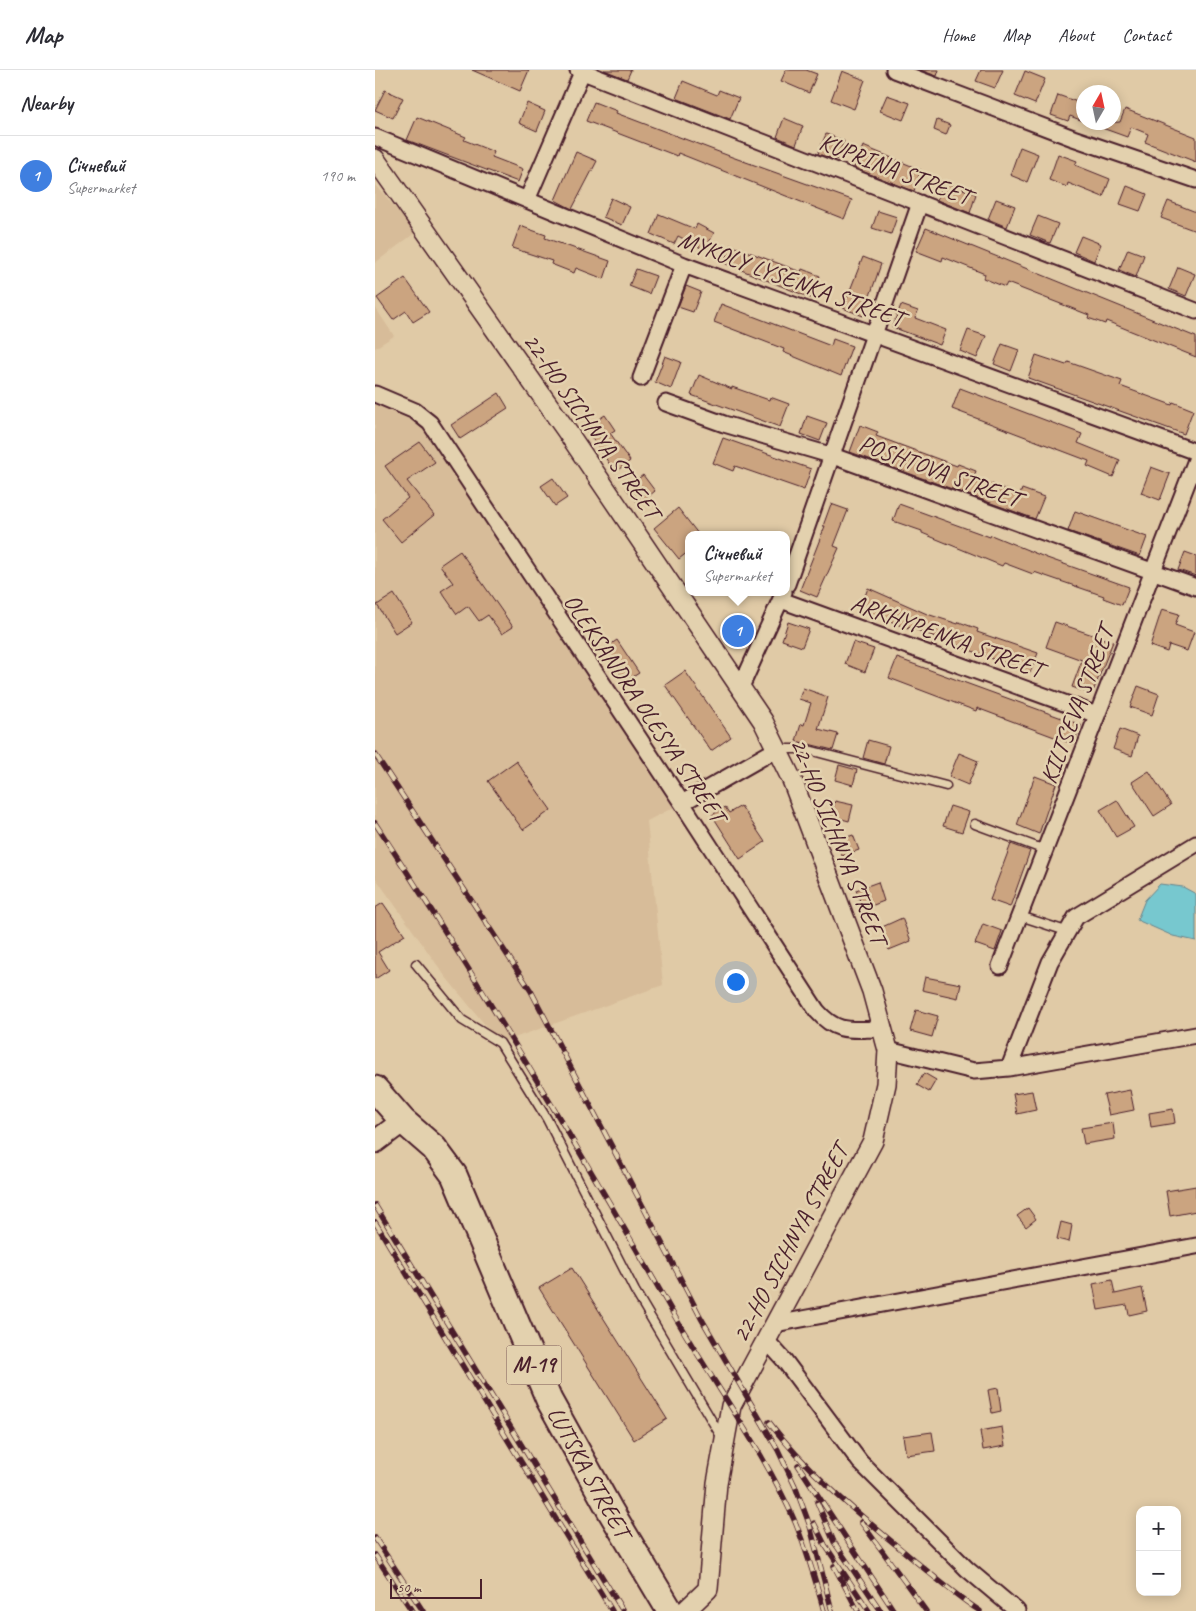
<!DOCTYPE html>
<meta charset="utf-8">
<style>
body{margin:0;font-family:Caveat,sans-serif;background:#f7f7f7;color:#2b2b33}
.controls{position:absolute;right:15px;bottom:15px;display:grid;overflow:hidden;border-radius:10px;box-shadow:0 2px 12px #0003}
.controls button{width:45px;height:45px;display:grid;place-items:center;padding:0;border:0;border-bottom:1px solid #e1e1e2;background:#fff;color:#2b2b33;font:25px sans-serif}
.compass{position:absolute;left:701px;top:15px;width:45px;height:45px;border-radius:50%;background:#fff;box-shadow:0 2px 12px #0003;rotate:9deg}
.scale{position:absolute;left:15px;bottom:12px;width:92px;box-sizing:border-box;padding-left:5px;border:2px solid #4a1f2b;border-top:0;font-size:14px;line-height:18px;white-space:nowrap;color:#4a1f2b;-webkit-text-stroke:4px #e3d1ae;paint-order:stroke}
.you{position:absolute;left:360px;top:911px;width:18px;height:18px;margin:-12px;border:4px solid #fff;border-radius:50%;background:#1a73e8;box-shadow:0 0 0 8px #1a73e833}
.badge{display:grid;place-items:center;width:32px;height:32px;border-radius:50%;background:#d1495b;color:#fff;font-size:16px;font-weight:700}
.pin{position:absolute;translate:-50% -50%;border:2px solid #fff;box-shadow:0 1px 5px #0006}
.popup{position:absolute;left:310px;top:461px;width:105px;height:65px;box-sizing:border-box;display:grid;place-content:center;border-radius:10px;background:#fff;filter:drop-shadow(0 1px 4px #0005);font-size:16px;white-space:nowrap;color:#7c7c81}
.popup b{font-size:19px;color:#2b2b33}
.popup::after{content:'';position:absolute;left:50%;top:100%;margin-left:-10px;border:10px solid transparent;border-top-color:#fff}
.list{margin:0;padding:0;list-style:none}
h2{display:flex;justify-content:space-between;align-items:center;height:65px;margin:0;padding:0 20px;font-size:21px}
h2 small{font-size:16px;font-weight:400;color:#7c7c81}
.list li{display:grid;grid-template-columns:32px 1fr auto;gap:15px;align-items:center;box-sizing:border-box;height:80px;padding:0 20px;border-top:1px solid #e1e1e2}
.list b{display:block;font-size:19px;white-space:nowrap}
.list p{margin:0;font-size:16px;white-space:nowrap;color:#7c7c81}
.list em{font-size:16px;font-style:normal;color:#7c7c81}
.map{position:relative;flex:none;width:821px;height:1541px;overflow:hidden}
header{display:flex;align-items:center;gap:30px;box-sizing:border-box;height:70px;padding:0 25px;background:#fff;border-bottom:1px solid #e1e1e2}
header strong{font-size:24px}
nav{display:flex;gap:28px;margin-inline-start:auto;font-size:18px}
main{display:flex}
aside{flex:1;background:#fff}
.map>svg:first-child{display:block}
.built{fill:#d7bc99}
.water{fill:#77c8cf;stroke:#65848d}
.building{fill:#cba480;stroke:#4a1f2b}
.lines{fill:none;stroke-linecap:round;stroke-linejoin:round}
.service-casing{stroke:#4a1f2b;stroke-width:11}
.minor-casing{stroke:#4a1f2b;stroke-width:19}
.tertiary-casing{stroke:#4a1f2b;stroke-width:22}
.secondary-casing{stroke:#4a1f2b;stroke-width:25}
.trunk-casing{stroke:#4a1f2b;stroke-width:29}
.service{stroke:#e3d1ae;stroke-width:8}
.minor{stroke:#e3d1ae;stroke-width:15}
.tertiary{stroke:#e3d1ae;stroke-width:19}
.secondary{stroke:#e3d1ae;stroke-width:21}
.trunk{stroke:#e3d1ae;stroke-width:25}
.rail-casing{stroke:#4a1f2b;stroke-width:5.5}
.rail{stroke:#e3d1ae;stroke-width:4;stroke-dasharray:11;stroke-linecap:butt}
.labels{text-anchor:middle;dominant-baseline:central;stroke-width:5;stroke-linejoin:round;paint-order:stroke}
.shield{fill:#e3d1ae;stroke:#785452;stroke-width:1}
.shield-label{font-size:22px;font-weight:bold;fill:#4a1f2b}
.street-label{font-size:24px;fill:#4a1f2b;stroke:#e3d1ae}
</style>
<header>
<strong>Map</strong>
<nav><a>Home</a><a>Map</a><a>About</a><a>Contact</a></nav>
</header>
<main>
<aside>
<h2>Nearby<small></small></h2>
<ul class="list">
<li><span class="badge" style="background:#3f7fe0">1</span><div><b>Січневий</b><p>Supermarket</p></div><em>190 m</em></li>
</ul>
</aside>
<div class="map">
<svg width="821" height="1541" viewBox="0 0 821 1541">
<rect width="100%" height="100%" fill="#e0caa6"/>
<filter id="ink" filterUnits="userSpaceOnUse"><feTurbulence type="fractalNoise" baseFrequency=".02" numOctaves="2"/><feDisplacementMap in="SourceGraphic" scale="10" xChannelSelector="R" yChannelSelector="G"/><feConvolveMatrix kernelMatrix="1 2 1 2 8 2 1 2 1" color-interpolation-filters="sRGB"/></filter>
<g filter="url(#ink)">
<path class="built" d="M0 114 41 162 0 193Z
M0 237 19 266 0 278Z
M0 324 40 341 307 733 272 751 288 915 125 973 70 906 0 807Z"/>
<path class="water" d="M785 814 808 817 821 824V871L798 866 762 850 770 830Z"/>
<path class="building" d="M97 0H154L145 21Z
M229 0H256L252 9Z
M411 0H431L442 4 434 23 406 11Z
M545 0H564L562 6Z
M606 0H628L620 18 601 11Z
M467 1 490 10 479 39 456 30Z
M650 1 670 9 660 34 640 26Z
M308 11 342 25 344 20 364 28 355 49 301 28Z
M10 20 28 28 18 48 0 40Z
M512 25 535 33 528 50 505 41Z
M683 25 708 34V51L695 46 693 51 676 45Z
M219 32 242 41 241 43 357 87 477 130 469 149 303 83 302 86 211 51Z
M152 33 170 41 162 61 144 53Z
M750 39 821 67V92L770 72 773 64 756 57 752 67 716 54 745 52Z
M42 47 91 67 89 70 119 82 117 87 148 99 143 112 32 70Z
M409 48 428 56 421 75 402 67Z
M562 50 575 55 571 65 559 60Z
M451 64 469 71 461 90 443 84Z
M488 76 546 100 539 121 479 98Z
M645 77 663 84 652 112 635 105Z
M201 82 222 91 197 139 180 130Z
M683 84 702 91 700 95 735 109 728 127 693 113 692 117 674 110Z
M569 112 601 124 595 143 562 130Z
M752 116 772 124 765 141 745 134Z
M236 128 255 137 247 155 228 147Z
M621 129 640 136 632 157 613 149Z
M793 131 821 142V161L786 148Z
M503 141 522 147 516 164 497 158Z
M284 144 320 159 322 154 339 163 330 180 303 166 299 174 276 164Z
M663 146 683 154 675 173 655 165Z
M145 156 171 165 170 168 235 191 229 209 201 198 199 203 176 194 177 191 137 178Z
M551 158 821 267V287L731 251 730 254 713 248 714 245 632 213 630 217 608 208 610 204 568 187 567 191 541 181Z
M706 166 726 174 719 191 699 182Z
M355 175 426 202 427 199 445 206 436 228 349 193Z
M753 179 769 185 761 207 744 200Z
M488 187 506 194 488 246 468 238Z
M803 197 820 204 811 226 794 219Z
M261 199 281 206 274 224 254 216Z
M30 208 54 242 38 252 31 241 18 250 2 228Z
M311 216 326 222 318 242 303 237Z
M346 234 456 276 458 269 477 276 466 306 408 282 409 279 339 252Z
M526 235 543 241 540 248 571 260 565 275 517 257Z
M593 260 611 266 602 288 585 281Z
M627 274 644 280 636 301 619 294Z
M661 285 691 295 693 292 747 311 745 316 797 335 798 332 818 340 809 364 653 308Z
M290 286 306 292 296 319 280 312Z
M324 305 357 319V317L394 330 395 327 414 334 405 357 316 325Z
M585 318 707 364 703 373 745 390 738 407 712 396 714 391 577 339Z
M124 323 133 338 85 369 76 355Z
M230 345 240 360 235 363 255 391 240 402 210 358Z
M432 346 452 353 445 371 426 364Z
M485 355 503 362 501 366 582 396 583 394 601 401 599 407 645 425 647 419 669 427 660 449 475 382Z
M348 368 436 399 429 420 360 396 358 401 338 393Z
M45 372 60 392 32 411 59 445 26 472 7 449 33 428 10 396Z
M776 397 795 404 785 430 766 423Z
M268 405 280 421 264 434 251 418Z
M178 408 192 428 180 436 166 416Z
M456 434 473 440 459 476 464 478 442 527 425 520 450 456H448Z
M524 434 615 467 616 465 672 488 754 517 747 535 728 528 729 526 659 502 658 504 629 493 627 496 547 463V461L518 451Z
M303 438 324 465H314V481L304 489 279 458Z
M700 441 772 467 765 486 693 461Z
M85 481 138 557 127 564 113 545 104 551 93 536 82 544 66 521 78 513 65 495Z
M810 482 821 486V506L803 500Z
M493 518 552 544 583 554 584 552 603 559 602 562 663 583 655 603 534 557 533 559 504 546 503 548 484 542Z
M19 524 37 552 20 563 2 535Z
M787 539 804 544 800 555 819 562 812 581 794 575 792 582 775 576Z
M413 552 434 559 427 577 407 570Z
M680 552 738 572 717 624 697 617 707 590 671 577Z
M242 570 264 603 250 612 229 579Z
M478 572 499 579 490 602 470 594Z
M522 588 706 655 698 674 602 638 601 641 514 608Z
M310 601 356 667 336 681 290 615Z
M763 616 784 624 777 645 755 637Z
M428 618 453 627 443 659 463 664 458 680 421 671 426 654 429 655 436 633 424 629Z
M745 659 763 666 757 686 738 679Z
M493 670 514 676 509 694 488 688Z
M584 683 603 691 593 715 574 707Z
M141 691 176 740 148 760 113 711Z
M464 695 482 700 478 715 460 710Z
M774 701 796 735 779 746 757 712Z
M660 706 681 714 664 764 642 755Z
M742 730 759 757 741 767 725 740Z
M460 731 478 735 474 751 456 746Z
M366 736 390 772 365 789 337 745 350 737 354 743Z
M575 736 594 742 587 762 568 756Z
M478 765 484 780 467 786 461 771Z
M636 774 655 781 635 837 615 830Z
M503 812 509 831 488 839 481 820Z
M8 833 30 865 3 882 14 900 0 909V838Z
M527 848 536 871 514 880 505 858Z
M608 854 627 861 620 881 600 874Z
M550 907 586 914 583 928 547 920Z
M541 940 563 946 557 967 535 961Z
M549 1003 561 1010 554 1022 542 1015Z
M755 1020 759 1040 734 1045 729 1025Z
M657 1021 661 1040 642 1044 638 1024Z
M798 1039 800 1053 776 1057 774 1043Z
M738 1053 740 1069 709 1074 706 1058Z
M821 1116V1141L795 1146 791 1121Z
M653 1138 661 1149 651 1157 642 1146Z
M686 1152 697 1155 694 1172 682 1169Z
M197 1198 292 1349 259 1370 164 1218Z
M737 1210 740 1224 767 1218 772 1241 754 1245 752 1235 723 1240 718 1214Z
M623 1318 626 1341 617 1343 613 1320Z
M627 1357 630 1376 608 1380 605 1361Z
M557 1362 560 1381 531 1385 528 1366Z"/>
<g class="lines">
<g class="service-casing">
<path id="service" d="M402 679H430L571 716
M600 754 670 780
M645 846 691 861
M41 894 87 950 125 973 172 1049 260 1221 347 1368"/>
</g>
<g class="minor-casing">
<path id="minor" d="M203 0 821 241
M519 0 698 68 821 110
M0 67 309 195 821 382
M152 130 208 0
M266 308 309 195
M0 324 40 341 55 353 307 733 442 941C463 965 477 959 507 959
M291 333 349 354 455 385 821 517
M412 514 545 133
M406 530 722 645
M366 617 409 522
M307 733 402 679
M625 896 821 390
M513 980 599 1001 634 998 675 892 701 847 821 774
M634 998 821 965
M400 1254 821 1176
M391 1270 409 1290 485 1392 592 1499 642 1541"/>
</g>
<g class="tertiary-casing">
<path id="tertiary" d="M0 89 191 360 388 651 417 710 497 921 513 980 511 1014 498 1071 356 1336 342 1413 333 1519 310 1541"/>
</g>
<g class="secondary-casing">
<path id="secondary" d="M0 1072 28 1051"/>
</g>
<g class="trunk-casing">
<path id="trunk" d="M0 1019 28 1051 59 1078 79 1105 174 1330 236 1442 295 1541"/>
</g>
<use href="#service" class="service"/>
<use href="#minor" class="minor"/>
<use href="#tertiary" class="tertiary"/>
<use href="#secondary" class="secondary"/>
<use href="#trunk" class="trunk"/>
<g class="rail-casing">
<path id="rail" d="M0 684 156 921 326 1248 403 1380 420 1416 435 1456 457 1541
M0 753C106 914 204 1078 299 1245 339 1315 389 1380 421 1454 432 1482 441 1512 449 1541
M0 1135 248 1541
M0 1152 237 1541
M394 1352C430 1399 475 1437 521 1475 548 1497 575 1522 605 1541
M423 1395 519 1541
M442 1432 459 1472 506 1541
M486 1452 551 1541
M439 1453 450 1475 494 1541
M0 1468 48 1541
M0 1485 37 1541
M459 1496 483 1541"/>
</g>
<use href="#rail" class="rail"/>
</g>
</g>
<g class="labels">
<rect class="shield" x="131.5" y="1275.5" width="55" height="39" rx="4"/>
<g class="shield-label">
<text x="159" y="1295">М-19</text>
</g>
<g class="street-label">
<text transform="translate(520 99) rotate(21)">KUPRINA STREET</text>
<text transform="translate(416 209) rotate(20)">MYKOLY LYSENKA STREET</text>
<text transform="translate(217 356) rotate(55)">22-HO SICHNYA STREET</text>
<text transform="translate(565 401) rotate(20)">POSHTOVA STREET</text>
<text transform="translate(572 566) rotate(20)">ARKHYPENKA STREET</text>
<text transform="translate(702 635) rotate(-69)">KILTSEVA STREET</text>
<text transform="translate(270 638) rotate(56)">OLEKSANDRA OLESYA STREET</text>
<text transform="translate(464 771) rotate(68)">22-HO SICHNYA STREET</text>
<text transform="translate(415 1173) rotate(-62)">22-HO SICHNYA STREET</text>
<text transform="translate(214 1402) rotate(61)">LUTSKA STREET</text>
</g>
</g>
</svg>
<div class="controls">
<button>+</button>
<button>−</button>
</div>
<svg class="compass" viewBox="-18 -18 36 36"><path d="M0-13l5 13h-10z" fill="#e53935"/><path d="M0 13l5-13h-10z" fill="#7c7c81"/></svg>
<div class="scale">50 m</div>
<div class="you"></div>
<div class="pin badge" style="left:363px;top:561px;background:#3f7fe0">1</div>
<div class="popup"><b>Січневий</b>Supermarket</div>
</div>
</main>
